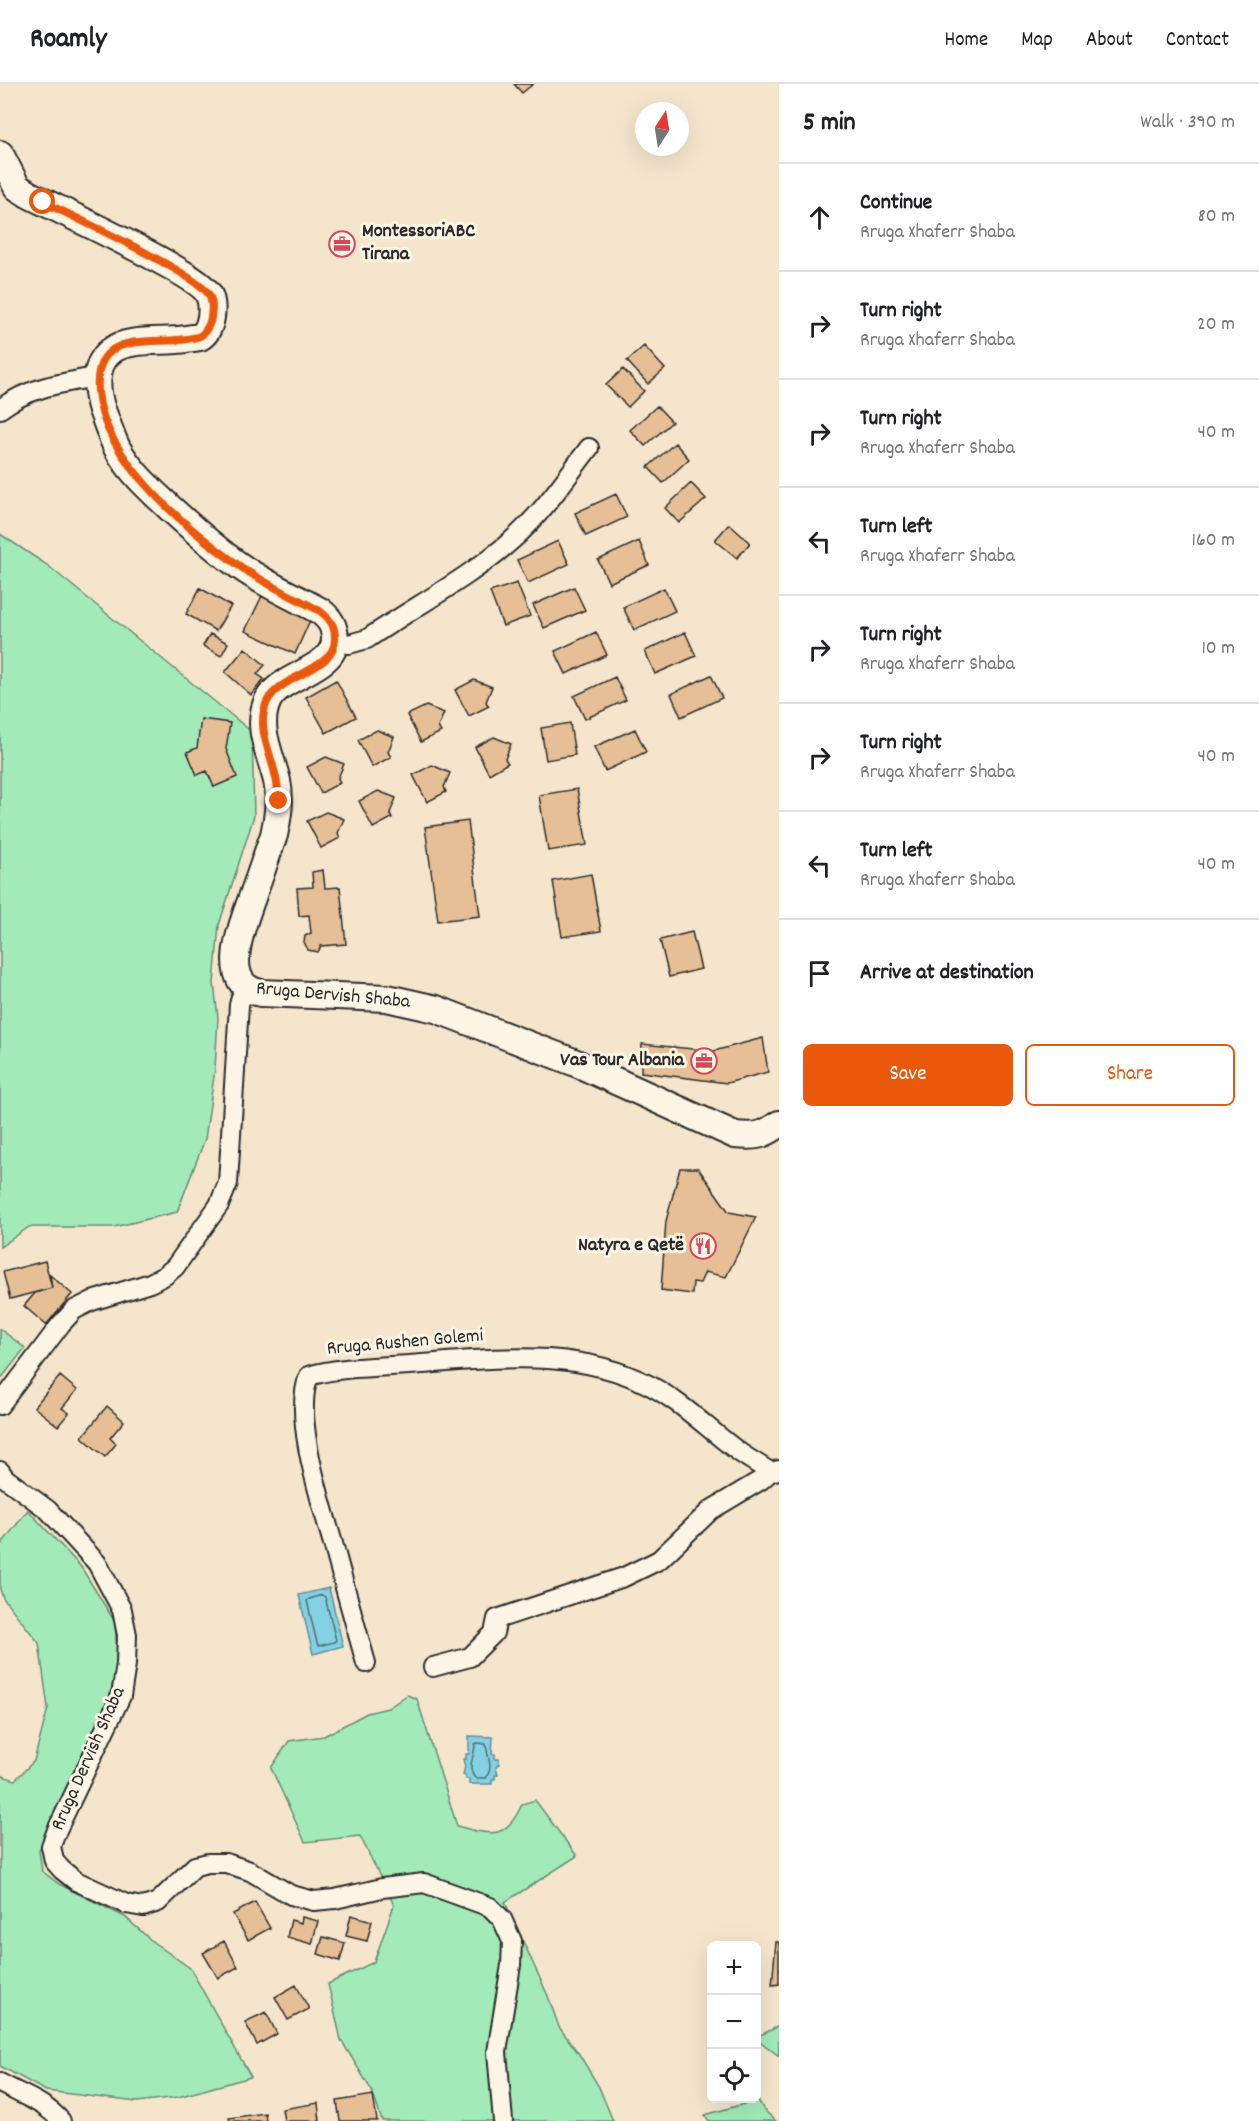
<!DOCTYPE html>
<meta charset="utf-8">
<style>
body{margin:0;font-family:Dekko,sans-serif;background:#f6f6f6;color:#202124}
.controls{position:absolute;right:18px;bottom:18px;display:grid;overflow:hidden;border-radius:9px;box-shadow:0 6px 24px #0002}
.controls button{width:54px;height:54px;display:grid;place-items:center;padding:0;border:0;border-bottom:2px solid #e0e0e0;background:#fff;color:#202124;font:30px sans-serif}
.compass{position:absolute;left:635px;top:18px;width:54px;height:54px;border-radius:50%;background:#fff;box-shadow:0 6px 24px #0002;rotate:12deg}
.stop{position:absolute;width:18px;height:18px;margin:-14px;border:4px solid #ea580c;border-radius:50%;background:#fff}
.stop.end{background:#ea580c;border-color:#fff;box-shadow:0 2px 6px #0008}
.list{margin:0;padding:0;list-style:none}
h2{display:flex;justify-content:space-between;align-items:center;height:78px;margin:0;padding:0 24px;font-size:26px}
h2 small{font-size:20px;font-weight:400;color:#757577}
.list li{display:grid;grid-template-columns:39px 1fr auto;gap:18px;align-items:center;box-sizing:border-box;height:108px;padding:0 24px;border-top:2px solid #e0e0e0}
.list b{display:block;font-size:22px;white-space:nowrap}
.list p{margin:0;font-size:20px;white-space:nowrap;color:#757577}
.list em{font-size:20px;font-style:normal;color:#757577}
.actions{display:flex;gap:12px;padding:18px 24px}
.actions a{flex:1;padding:14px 0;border:2px solid #ea580c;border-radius:9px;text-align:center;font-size:21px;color:#ea580c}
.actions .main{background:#ea580c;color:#fff}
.icon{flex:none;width:33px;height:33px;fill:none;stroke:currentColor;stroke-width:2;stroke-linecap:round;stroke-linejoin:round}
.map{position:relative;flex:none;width:779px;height:2037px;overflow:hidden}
header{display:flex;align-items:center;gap:36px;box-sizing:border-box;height:84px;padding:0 30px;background:#fff;border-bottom:2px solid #e0e0e0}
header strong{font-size:28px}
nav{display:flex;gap:33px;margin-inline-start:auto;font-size:21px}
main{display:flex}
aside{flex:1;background:#fff}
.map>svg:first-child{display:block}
.green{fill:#a2ebb9;stroke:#668b72;stroke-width:1.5}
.water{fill:#84d1e3;stroke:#608f99;stroke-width:1.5}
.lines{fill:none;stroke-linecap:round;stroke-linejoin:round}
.shore{stroke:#4f6d75;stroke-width:1.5}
.building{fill:#e6bf96;stroke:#2b2b2b;stroke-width:1.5}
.street-casing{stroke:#2b2b2b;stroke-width:22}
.secondary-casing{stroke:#2b2b2b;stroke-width:30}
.street{stroke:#fcf5e5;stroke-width:18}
.secondary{stroke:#fcf5e5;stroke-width:26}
.route{stroke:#ea580c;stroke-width:8}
.labels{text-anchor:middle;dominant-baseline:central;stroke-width:6;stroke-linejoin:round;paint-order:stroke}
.poi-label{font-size:20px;font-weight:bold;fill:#2b2b2b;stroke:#fcf5e5;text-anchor:end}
.street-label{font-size:20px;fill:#2b2b2b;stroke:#fcf5e5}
</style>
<header>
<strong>Roamly</strong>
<nav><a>Home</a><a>Map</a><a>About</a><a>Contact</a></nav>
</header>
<main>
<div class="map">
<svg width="779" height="2037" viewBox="0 0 779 2037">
<rect width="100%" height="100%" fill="#f5e5cd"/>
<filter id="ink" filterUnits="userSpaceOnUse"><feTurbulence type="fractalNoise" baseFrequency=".0167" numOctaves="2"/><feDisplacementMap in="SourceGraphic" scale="12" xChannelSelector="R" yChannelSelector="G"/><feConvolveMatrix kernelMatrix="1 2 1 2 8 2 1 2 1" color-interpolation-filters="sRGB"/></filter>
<g filter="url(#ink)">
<path class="green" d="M0 450 47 481 252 648 254 732 219 841 214 899 218 934 215 985 205 1055 177 1128 114 1143H29L0 1163Z
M0 1245 25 1264 0 1296Z
M28 1426 81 1483 115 1538 118 1583 109 1613 49 1740 39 1766 42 1787 59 1800 125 1833 153 1858 190 1884 251 1993 178 2013 137 2018 46 2007 0 1982V1691L15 1696 34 1677 48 1624 39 1559 3 1514 0 1505V1462Z
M407 1611 417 1615 457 1742C491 1751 506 1757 522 1720L535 1716 577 1772 505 1818 548 1912 559 1943 579 1970 599 2003 613 2037H382L372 2007 341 1956 328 1900 374 1878 394 1821 360 1752 305 1758 271 1684 289 1657 324 1652 367 1629 388 1624Z
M779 1942V1972L757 1955 756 1953Z
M758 2016 764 2026 776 2037H709L705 2031Z"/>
<path class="water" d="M329 1504 343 1562 313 1570 299 1511Z
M469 1652 493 1653 492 1670H495V1675H499V1680L496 1683 498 1691H495V1695H492V1700H469V1695H466L465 1691 463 1690 465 1683 463 1675H466V1670H469Z"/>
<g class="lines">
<path class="shore" d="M322 1511 325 1513 336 1556 334 1558 319 1562 317 1559 307 1517 309 1515Z
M478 1659 486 1660C487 1673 495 1684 485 1694H475C466 1683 475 1673 475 1660Z"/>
</g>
<path class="building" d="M514 0H533L522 9Z
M644 262 665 285 648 300 627 277Z
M623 285 644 307 628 323 606 301Z
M657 322 672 338 645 362 630 346Z
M675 359 689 375 663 399 648 383Z
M691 399 706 415 679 439 665 424Z
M616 410 627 433 586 452 575 429Z
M729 440 750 459 737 474 715 456Z
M558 457 569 480 528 499 517 476Z
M639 457 649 481 609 499 598 476Z
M517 499 530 532 503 542 490 508Z
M574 503 585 526 544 544 533 521Z
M200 504 231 522 216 547 186 530Z
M664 504 675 527 634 546 623 523Z
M262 512 311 534 295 570 245 547Z
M596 548 607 571 566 590 555 567Z
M685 548 696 572 655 590 645 567Z
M210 550 228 559 221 572 203 562Z
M245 564 265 581 257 590 264 595 251 611 225 588Z
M711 591 722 614 681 633 671 610Z
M615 593 626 616 585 635 574 612Z
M336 596 356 633 326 649 306 613Z
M474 596 492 603 486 618 489 622 469 632 455 606Z
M426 622 444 629 438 643 441 648 421 658 407 631Z
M201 635 230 639 226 665 237 693 214 703 207 687 197 691 187 668 197 664Z
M570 639 575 671 546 676 541 644Z
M635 645 646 668 605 687 594 663Z
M377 646 394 653 388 668 391 673 372 683 358 656Z
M494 653 511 660 505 675 508 679 489 690 475 663Z
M326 673 344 680 338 694 340 699 321 709 307 683Z
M432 681 450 689 444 703 446 708 427 718 413 691Z
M577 705 587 761 548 767 539 711Z
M378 707 396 714 390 729 392 734 373 744 359 717Z
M326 728 344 735 338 749 340 754 321 764 307 737Z
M468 737 480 832 438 837 425 743Z
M323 786 325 804 340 803 346 860 321 862 318 868 308 866 304 858 305 852 311 849 309 831 299 832 297 804 313 803 312 788Z
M591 790 601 847 562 853 553 797Z
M692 848 701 885 669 893 660 856Z
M763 954 768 988 727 999 641 988 642 960 714 967Z
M680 1084H698L729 1128 756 1133 726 1193 705 1188 700 1199 693 1198 692 1210 661 1206 666 1137Z
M45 1177 52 1204 10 1215 3 1188Z
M50 1191 72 1210 46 1241 24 1222 35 1209 52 1204Z
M60 1292 77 1306 62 1324 69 1329 58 1342 34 1323Z
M107 1322 124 1337 110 1354 116 1360 105 1373 82 1353Z
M255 1818 270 1844 248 1856 233 1830Z
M351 1831 372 1837 367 1857 346 1852Z
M302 1833 318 1837 312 1860 287 1853 291 1836 301 1839Z
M323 1853 345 1859 340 1877 318 1870Z
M224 1857 238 1883 218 1894 203 1869Z
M776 1858H779V1900L772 1901Z
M296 1901 309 1925 288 1936 275 1913Z
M266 1928 277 1950 257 1961 245 1938Z
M373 2011 377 2037H340L337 2017Z
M318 2019 320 2037H284L282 2025Z
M265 2029 266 2037H230L229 2034Z"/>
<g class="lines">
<g class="street-casing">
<path id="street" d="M0 325C29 303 62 299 97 293
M335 558 349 560 367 555C415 522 468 495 512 456 542 430 565 395 589 364
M0 1321 61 1240 74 1226 92 1217 150 1199 164 1192 175 1183 219 1121 228 1099 239 921 244 902
M0 1387 5 1394 48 1426 97 1479 122 1526 127 1551 126 1580 121 1612 57 1746 51 1762 54 1777 62 1786 76 1797 126 1820 143 1823 158 1818 195 1782 208 1779H226L250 1787 291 1811 314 1817 335 1815 382 1804 424 1799 490 1823 502 1835 512 1857 511 1881 497 1968 503 2037
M366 1579C355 1540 344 1501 334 1463 322 1420 292 1333 309 1292 340 1282 388 1283 422 1280 501 1274 578 1264 651 1302 684 1320 709 1346 739 1368 749 1375 760 1381 770 1388L779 1386
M433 1583 470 1573 494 1549 497 1535 624 1493 659 1476 711 1426 761 1396 770 1388
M0 1999C21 2011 45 2018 61 2037"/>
</g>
<g class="secondary-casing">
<path id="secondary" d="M0 70 17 103 28 110C56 125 200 190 209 211 214 223 212 246 200 253 196 254 190 254 186 255 165 259 128 253 111 267 93 281 96 307 102 326 107 338 111 352 117 364 131 389 151 406 171 425 193 445 216 466 241 483 265 500 294 513 320 527 330 535 334 541 335 554 336 586 281 590 268 616 255 643 271 671 277 697 281 715 278 733 274 751 267 770 261 789 254 808 245 835 215 901 261 909L387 914 436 925 576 979 735 1051C755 1053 763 1052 779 1040"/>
</g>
<use href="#street" class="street"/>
<use href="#secondary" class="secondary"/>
</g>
</g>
<g class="lines" filter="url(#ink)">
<path class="route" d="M43 118C70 131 199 191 209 211 213 218 212 230 210 238 208 243 205 249 200 252 197 254 190 254 187 255 165 259 129 253 111 267 98 277 97 293 98 308 104 377 187 445 241 483 265 500 294 513 320 527 330 535 335 541 335 554 336 587 280 590 267 618 255 645 273 672 277 699 278 705 278 711 279 717"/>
</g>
<defs>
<g id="office-ring" transform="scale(1.35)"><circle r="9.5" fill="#fcf5e5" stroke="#d1495b" stroke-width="1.5"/><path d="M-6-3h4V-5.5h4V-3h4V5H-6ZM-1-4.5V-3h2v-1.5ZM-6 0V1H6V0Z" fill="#d1495b"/></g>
<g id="restaurant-ring" transform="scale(1.35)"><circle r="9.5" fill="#fcf5e5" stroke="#d1495b" stroke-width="1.5"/><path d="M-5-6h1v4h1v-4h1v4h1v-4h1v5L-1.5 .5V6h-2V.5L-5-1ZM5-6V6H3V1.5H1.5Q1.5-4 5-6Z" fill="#d1495b"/></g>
</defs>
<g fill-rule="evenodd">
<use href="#office-ring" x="342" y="160"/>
<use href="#office-ring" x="704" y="977"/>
<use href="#restaurant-ring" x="703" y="1162"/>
</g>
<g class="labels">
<g class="poi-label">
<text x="362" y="148" text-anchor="start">MontessoriABC<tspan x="362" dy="23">Tirana</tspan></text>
<text x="684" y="977">Vas Tour Albania</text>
<text x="684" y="1162">Natyra e Qetë</text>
</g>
<g class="street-label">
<text transform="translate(333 912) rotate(5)">Rruga Dervish Shaba</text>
<text transform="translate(405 1259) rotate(-5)">Rruga Rushen Golemi</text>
<text transform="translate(89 1675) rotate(-66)">Rruga Dervish Shaba</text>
</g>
</g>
</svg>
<div class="controls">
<button>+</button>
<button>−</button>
<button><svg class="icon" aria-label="locate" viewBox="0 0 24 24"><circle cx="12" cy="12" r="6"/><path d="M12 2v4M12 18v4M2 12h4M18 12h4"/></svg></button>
</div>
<svg class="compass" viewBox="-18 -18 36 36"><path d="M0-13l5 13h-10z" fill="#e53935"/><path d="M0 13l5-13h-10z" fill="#757577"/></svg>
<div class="stop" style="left:43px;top:118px"></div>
<div class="stop end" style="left:279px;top:717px"></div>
</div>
<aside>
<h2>5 min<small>Walk · 390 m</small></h2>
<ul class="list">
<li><svg class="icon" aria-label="ahead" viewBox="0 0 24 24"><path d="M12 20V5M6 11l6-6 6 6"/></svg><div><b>Continue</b><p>Rruga Xhaferr Shaba</p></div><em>80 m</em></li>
<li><svg class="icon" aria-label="right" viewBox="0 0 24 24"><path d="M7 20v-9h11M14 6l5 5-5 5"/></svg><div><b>Turn right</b><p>Rruga Xhaferr Shaba</p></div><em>20 m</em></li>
<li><svg class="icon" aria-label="right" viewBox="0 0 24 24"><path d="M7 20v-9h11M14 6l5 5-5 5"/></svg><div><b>Turn right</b><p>Rruga Xhaferr Shaba</p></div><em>40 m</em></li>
<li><svg class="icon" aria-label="left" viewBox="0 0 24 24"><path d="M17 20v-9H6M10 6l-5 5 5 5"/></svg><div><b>Turn left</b><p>Rruga Xhaferr Shaba</p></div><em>160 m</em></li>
<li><svg class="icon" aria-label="right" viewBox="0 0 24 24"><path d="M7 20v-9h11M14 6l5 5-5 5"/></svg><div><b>Turn right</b><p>Rruga Xhaferr Shaba</p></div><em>10 m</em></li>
<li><svg class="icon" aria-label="right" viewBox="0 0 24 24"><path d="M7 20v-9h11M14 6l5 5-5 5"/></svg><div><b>Turn right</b><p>Rruga Xhaferr Shaba</p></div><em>40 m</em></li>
<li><svg class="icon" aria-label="left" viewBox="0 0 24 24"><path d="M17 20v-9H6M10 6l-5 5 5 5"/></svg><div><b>Turn left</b><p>Rruga Xhaferr Shaba</p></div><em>40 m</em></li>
<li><svg class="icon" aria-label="arrive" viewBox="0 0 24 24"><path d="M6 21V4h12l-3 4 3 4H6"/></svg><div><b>Arrive at destination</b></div></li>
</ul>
<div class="actions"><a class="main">Save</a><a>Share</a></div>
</aside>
</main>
